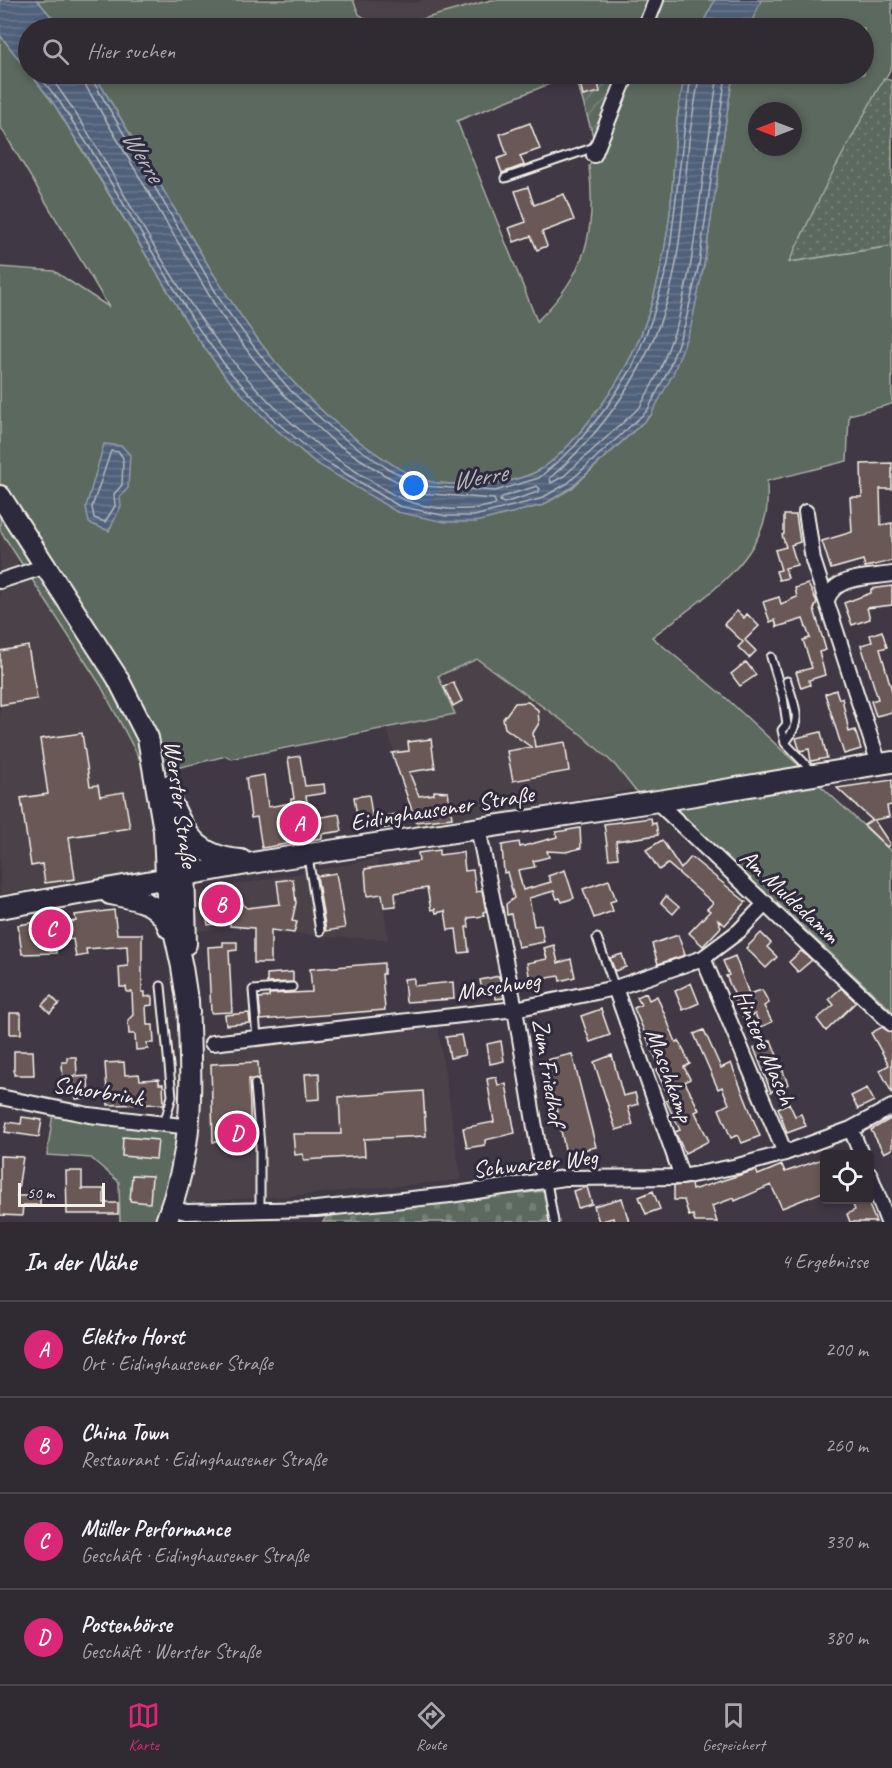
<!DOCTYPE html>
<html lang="de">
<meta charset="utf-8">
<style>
body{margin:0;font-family:Caveat,sans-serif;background:#3c363f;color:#f1f3f6}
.controls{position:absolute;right:18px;bottom:18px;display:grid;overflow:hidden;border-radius:6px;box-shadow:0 3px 9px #0003}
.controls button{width:54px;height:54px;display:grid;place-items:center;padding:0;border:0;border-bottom:2px solid #4b464e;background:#302a33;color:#f1f3f6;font:30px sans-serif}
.compass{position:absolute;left:748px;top:102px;width:54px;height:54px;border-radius:50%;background:#302a33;box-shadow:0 3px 9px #0003;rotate:270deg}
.scale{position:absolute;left:18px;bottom:15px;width:87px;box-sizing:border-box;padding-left:6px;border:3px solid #f4f1e8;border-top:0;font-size:16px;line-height:21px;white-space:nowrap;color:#f4f1e8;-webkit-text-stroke:4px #2f2a3d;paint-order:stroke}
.you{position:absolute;left:414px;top:486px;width:21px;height:21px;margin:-15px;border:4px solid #fff;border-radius:50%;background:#1a73e8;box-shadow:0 0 0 9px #1a73e833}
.badge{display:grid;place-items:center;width:39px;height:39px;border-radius:50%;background:#db2777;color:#fff;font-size:20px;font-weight:700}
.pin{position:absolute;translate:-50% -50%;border:3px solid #fff;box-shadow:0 2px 6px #0006}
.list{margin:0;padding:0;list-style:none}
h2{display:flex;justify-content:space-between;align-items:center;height:78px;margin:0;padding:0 24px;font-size:26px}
h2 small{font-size:20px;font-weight:400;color:#a8a7ac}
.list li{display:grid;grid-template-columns:39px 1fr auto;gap:18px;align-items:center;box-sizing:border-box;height:96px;padding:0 24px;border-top:2px solid #4b464e}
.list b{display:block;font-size:22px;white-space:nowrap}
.list p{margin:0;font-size:20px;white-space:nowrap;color:#a8a7ac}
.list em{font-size:20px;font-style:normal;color:#a8a7ac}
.icon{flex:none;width:33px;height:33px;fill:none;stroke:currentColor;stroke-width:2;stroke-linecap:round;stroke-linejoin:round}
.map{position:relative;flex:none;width:892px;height:1222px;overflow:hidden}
.search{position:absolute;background:#302a33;box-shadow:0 3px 9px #0003;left:18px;right:18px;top:18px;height:66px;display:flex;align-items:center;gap:15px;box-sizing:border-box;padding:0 21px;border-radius:33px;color:#a8a7ac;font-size:22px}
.sheet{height:462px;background:#302a33}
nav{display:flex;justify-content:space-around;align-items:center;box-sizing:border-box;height:84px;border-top:2px solid #4b464e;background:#302a33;font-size:16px;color:#a8a7ac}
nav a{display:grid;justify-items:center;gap:3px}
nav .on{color:#db2777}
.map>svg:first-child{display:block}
.built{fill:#4c4249}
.grass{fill:#5c695e;stroke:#a8ada3;stroke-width:1.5;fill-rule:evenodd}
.cemetery{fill:url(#cemetery-stones);stroke:#a8ada3;stroke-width:1.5}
.park{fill:url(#park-dots);stroke:#a8ada3;stroke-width:1.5}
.garden{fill:url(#garden-furrows);stroke:#a8ada3;stroke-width:1.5}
.water{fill:url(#water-rules);stroke:#929ba6;stroke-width:1.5}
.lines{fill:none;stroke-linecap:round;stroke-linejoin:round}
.shore{stroke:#b2b7bc;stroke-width:1.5}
.building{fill:#695856;stroke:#f4f1e8;stroke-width:1.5}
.service-casing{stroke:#f4f1e8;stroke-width:11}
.minor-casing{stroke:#f4f1e8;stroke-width:18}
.secondary-casing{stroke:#f4f1e8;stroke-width:24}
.service{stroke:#2f2a3d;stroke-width:7}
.minor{stroke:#2f2a3d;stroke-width:14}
.secondary{stroke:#2f2a3d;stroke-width:20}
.labels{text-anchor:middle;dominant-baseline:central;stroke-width:6;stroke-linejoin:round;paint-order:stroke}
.street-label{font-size:24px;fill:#f4f1e8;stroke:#2f2a3d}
.water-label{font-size:26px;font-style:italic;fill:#b2b7bc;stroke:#2f2a3d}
</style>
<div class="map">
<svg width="892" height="1222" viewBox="0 0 892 1222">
<defs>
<pattern id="cemetery-stones" width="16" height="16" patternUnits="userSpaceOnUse" patternTransform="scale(1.5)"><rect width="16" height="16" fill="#5c695e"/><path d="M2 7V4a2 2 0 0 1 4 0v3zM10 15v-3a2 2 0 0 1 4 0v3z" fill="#747f75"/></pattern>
<pattern id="park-dots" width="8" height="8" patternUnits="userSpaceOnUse" patternTransform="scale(1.5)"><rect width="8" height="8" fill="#5c695e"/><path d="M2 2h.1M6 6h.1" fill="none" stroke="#747f75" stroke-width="1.8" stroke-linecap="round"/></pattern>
<pattern id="garden-furrows" width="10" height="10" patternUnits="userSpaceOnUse" patternTransform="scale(1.5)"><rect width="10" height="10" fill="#5c695e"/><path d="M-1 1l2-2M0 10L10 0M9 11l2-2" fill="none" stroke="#747f75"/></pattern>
<pattern id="water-rules" width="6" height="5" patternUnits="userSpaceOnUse" patternTransform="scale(1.5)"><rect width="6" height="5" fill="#50617a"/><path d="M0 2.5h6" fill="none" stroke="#6a788d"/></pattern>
</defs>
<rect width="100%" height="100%" fill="#403844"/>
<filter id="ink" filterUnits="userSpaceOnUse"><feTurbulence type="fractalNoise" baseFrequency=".0167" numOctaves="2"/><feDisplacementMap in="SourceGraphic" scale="12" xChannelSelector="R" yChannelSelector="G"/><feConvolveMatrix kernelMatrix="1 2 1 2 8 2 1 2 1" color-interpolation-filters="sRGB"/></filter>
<g filter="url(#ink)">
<path class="built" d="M353 0 414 3 423 0H491L390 28H378L359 14Z
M0 530 101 686 148 775 160 868 0 894Z
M477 658 582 735 615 765 634 789 417 828 387 728 454 714 437 676Z
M377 859 388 939 328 937 236 927 196 931 194 903 196 894 201 891Z
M437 1021 461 1180 288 1196 175 1203 193 1049Z"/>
<path class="grass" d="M37 0H353L359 14 378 28H61Z
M491 0H715L700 28H390Z
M761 0H892V66L790 262 892 246V404L849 415 847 461 767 481C767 492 768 504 766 514 754 569 694 605 652 637L726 698 892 852V1011L767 893 634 789 615 765 582 735 477 659 438 676 455 714 231 759 226 756 148 775 101 686 0 530V267L54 271 109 307 0 126V35L54 104 191 329 225 376 271 425 316 463 475 522 543 505 572 488 651 415 704 265 733 74H864V28H749ZM757 111H793V147H757Z
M94 74H574L457 121 537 321C586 274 597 232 589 166L598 154 625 74H686C674 115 675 161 671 204 665 258 653 318 626 366 611 395 564 460 534 473 513 482 493 485 470 484 456 484 440 485 427 481 409 477 389 462 374 452 282 390 233 308 178 215 150 167 122 121 94 74Z
M53 1113 184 1131 158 1222H120L119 1182 91 1158 47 1155Z"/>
<path class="cemetery" d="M544 1191 555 1222H323L329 1213Z"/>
<path class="park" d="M884 78 892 81V246L789 262 827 183Z"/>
<path class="garden" d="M574 74H625L596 146 575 75Z"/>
<path class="water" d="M0 0H37L61 28H28V71L0 35Z
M715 0H761L749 28H700Z
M31 74H94C122 121 150 167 178 215 233 308 282 390 374 452 389 462 409 477 427 481 440 485 456 484 470 484 493 485 513 482 534 473 564 460 611 395 626 366 653 318 665 258 671 204 675 161 674 115 686 74H733L704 265 691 326 673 374 651 415 572 487 543 505 475 522H445L397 512 316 463 271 425 225 376 191 329 87 157 54 104Z
M104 444 122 446 130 455 128 488 120 497 121 506 109 531 89 523 86 507Z"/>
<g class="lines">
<path class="shore" d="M38 74 59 101 93 153 196 325 230 372 275 421 320 458 399 506 446 516H474L540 499 568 483 647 411 668 371 685 324 699 264 726 74
M48 74C81 117 107 165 134 212 196 319 255 410 363 476 376 483 389 494 402 499 430 510 468 513 496 504L494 499 419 493 383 474 334 442 285 396 252 357 219 312 84 83 82 74
M89 74 225 308 258 352 291 391 339 435 387 468 423 486 495 491 539 478 574 447 606 408 632 368 652 319 668 264 691 74
M699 74C697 96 691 119 689 141 685 182 683 222 676 263 661 349 614 422 550 478L551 483 564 476 640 407 661 368 678 322 691 263 718 74
M111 451 119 452 123 458 122 485 114 494 115 506 105 522 94 518 92 507Z
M537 486 540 489 538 492 504 503 500 501 502 497Z"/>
</g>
<path class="building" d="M578 74H596L600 92 583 96Z
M530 123 540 149 520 156 524 165 502 173 497 159 507 155 500 134Z
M528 187 534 205 564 194 574 220 542 232 547 246 537 250 531 236 514 242 509 228 526 222 515 191Z
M892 463V489H880L881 525 892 523V561L865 567 863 560 831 569 822 541 852 532 850 497H862L861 464Z
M784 515H796L800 542 791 545 797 565 785 568 788 578 779 580 776 571 781 570 775 550 786 547 782 535 784 534Z
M808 584 817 602 814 609 826 650 819 652 825 675 809 680 810 685 801 688 796 672 812 668 803 640 810 638 803 619 777 627 775 620 770 622 763 602 779 597 781 604 797 597 795 588Z
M892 586V605L867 608 870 619 852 625 844 603 871 593V589Z
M737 611 744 618 747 614 759 626 745 640 756 651 749 658 738 647 743 642 724 624Z
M882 631 887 647 880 649 892 691V712L876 716 871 701 878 699 861 645 872 642 870 635Z
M28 646 37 699 0 705V651Z
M746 662 756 675 740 686 731 674Z
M453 682 462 701 453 706 444 687Z
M836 690 839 699 842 698 849 732 855 730 861 749 844 754 825 694Z
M528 702 538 710 539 723 533 733 535 747 565 742 569 771 513 781 507 751 531 747 505 728 503 719 515 703Z
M821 732 827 758 811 761 809 749 800 751 796 738Z
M82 733 90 786 98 785 100 796 124 792 130 828 69 837 75 879 45 883 42 864 31 866 21 798 48 794 40 739Z
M431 739 435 768 409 772 419 796 434 794V791L448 792 452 818 416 822 392 753 409 751 408 742Z
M300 756 305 786 324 784 325 793 306 796 310 819 339 814 342 831 322 834V838L262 848 257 817 251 818 246 778 264 775 268 807 291 803V799H294L288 758Z
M892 780V805L887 806 889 817 874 820 890 844 887 847 864 825 872 820 837 788Z
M369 795 373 821 358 823 354 797Z
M396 814 398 826 380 829 378 817Z
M651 818 652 824 656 823 658 835 616 841 618 858 609 859 604 824Z
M580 828 581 848 566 852 547 851 549 857 533 861 535 867 518 870 523 890 551 882 548 876 565 870 574 898 562 902 560 898 557 899 554 891 529 898 534 926 541 925 544 942 518 947 511 914 507 915 506 904 514 898 507 872 504 873 502 845 519 842 520 847 557 837 556 832Z
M662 840 681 869 691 857 746 902 725 925 718 920 721 927 703 946 689 933 710 911 707 909 713 903 668 864 659 870 646 850Z
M439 850V855L463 852 465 871 473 870 476 892 482 891 486 911 483 912 484 916 468 918 469 927H466L469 952 459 953 456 929 448 930 445 911 436 913 435 909 431 910 427 888 395 893 396 906 384 907 382 894 367 896 365 869 419 861 418 853Z
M336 873 345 928 326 931 317 876Z
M293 879 296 903 292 921 297 922 294 933 271 930V963H254V928L230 926V922L208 925 206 913 211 912 210 896 215 893 228 891 247 908 280 904 277 881Z
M609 880 616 900 610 902 613 911 594 918 583 889Z
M666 896 679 907 673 914 661 903Z
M114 910 117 934H142V992H145V997L152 996V1005L146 1006 147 1025H153L154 1043H147L148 1049 136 1050 135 1034H129L128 1020 133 1015 132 992H127L126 987H120L119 967 128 966 127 946 86 949 87 955 76 957 73 939 66 940 63 923 76 921 75 915Z
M37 922 39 939 55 938 56 953 22 954 18 925Z
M761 933 771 943 767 947 777 957 766 968 746 948Z
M678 935 685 955 658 964 652 944Z
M223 942H237V950L229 951 232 1012 211 1013 208 947 223 946Z
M554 945 558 963 571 959 575 977 560 981 559 976 530 981 527 963 547 959 544 948Z
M801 951 812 960 798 972 789 962Z
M622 954 626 967 615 971 610 958Z
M735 956 749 994 762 990 769 1003 764 1006 772 1022 761 1027 755 1014 744 1019 735 1001 737 1000 726 976 729 975 723 961Z
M384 963V974H382L385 1010 261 1020 259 998 269 997V994L312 992 310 969Z
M293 972V982L267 983V974Z
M499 976 504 998 496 999 494 987 482 990 480 980Z
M414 978V986L453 982 454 999 406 1002 404 979Z
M691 983 699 1003 683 1010 675 991Z
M841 988 856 1002 826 1031 817 1019 834 1005 829 999Z
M646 993 649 1000 657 996 676 1042 679 1041 690 1064 684 1067 690 1079 685 1082 699 1110 695 1112 709 1141 685 1153 675 1132 680 1130 666 1101 670 1099 656 1070 660 1068 634 1008 641 1005 637 997Z
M51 996 59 1004 50 1013 42 1005Z
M601 1009 610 1035 590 1042 581 1016Z
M10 1013H21V1034H10Z
M249 1013 250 1023 226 1025 225 1015Z
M882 1027 892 1033V1093L880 1070 889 1065 871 1033Z
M704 1030 721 1068 731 1063 760 1136 742 1143 738 1135 731 1138 719 1109 729 1104 722 1087 718 1089 694 1034Z
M461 1035 465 1055 450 1058 446 1037Z
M771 1040 788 1084 771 1092 754 1048Z
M501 1041 504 1061 490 1064 487 1044Z
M14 1051H33L34 1075H14Z
M572 1054 596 1147 566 1154 546 1060Z
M612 1055 623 1096 635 1093 638 1104 628 1107 633 1125 616 1130 594 1062Z
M67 1057H76L77 1074 73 1077 88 1076 89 1098 76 1099 75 1091H71V1078L63 1083 62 1062H67Z
M124 1062 125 1075 139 1074 140 1080 159 1079V1084H163L164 1104 108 1105 105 1063Z
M258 1062 259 1079H249L251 1141 213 1142 211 1064Z
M319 1073 320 1099 307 1100 305 1074Z
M496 1077 498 1085 506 1084 515 1133 485 1140V1145L467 1148 463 1128 494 1122 487 1079Z
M867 1088 874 1101 858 1109 851 1096Z
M423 1091 426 1136 364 1139 365 1156 304 1160 303 1154 295 1155 293 1134H341L339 1097Z
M789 1103 795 1116 801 1114 806 1126 787 1133 778 1108Z
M22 1117 42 1120 39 1137 5 1132 7 1122 21 1124Z
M892 1118V1149L884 1153 871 1130Z
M123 1137 158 1140 156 1159 122 1156Z
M0 1156 23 1157 17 1196H40V1205H23L22 1216 0 1215Z
M825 1158V1191L782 1208 771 1185 735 1201 734 1198 712 1206 717 1222H695L693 1215 689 1216 684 1200H674V1186L691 1184 692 1190 756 1170 758 1175 782 1165 785 1172Z
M66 1171H82V1189H104V1203H118V1214H67Z
M132 1175 152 1176 150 1203 130 1201Z
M587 1187 592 1204 578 1208 573 1191Z
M653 1191 660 1209 646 1214 639 1197Z
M622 1198 629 1222H614L613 1218 599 1222 594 1206Z
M851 1200H867L876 1222H850L847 1214 855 1210Z"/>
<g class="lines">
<g class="service-casing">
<path id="service" d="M505 178 592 148 593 152
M771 657 783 697 787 724 782 730 785 743 813 772
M785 743C804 719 795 708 787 681
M308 857 320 931
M597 938 615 988
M161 986 172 1096 164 1124
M257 1038 253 990 292 987
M255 1084 260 1147V1210
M547 1182 554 1222"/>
</g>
<g class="minor-casing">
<path id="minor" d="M645 28 656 0
M594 155 627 74
M806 512 813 560 879 764
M0 581 46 566
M827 600C835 575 870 578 892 574
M656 801 892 1024
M478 828 515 1009 543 1175 547 1182
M703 958 785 1153
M615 988 682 1177
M212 1043 515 1009 615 988 703 958 739 931 766 903
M0 1097 89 1115 190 1127
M851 1129 861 1154
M870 1175 888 1222
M172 1208 186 1212 316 1209 450 1195 564 1178 682 1177 738 1166 785 1153 851 1129 892 1107"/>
</g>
<g class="secondary-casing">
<path id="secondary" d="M0 496 117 677 148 738 164 830 167 898 182 967 189 1013
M164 786C182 826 191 857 241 860
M183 827 186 944
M110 894C135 899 159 901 169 928
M0 908 264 861 671 799 892 762
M166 1222C196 1142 191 1083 188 1000"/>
</g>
<use href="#service" class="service"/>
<use href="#minor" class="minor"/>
<use href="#secondary" class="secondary"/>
</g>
</g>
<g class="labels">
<g class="street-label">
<text transform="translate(181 804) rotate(82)">Werster Straße</text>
<text transform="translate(442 808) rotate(-9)">Eidinghausener Straße</text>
<text transform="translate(790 896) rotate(43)">Am Muldedamm</text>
<text transform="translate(498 986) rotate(-9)">Maschweg</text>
<text transform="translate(765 1047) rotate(67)">Hintere Masch</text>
<text transform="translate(549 1072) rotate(81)">Zum Friedhof</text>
<text transform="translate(670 1075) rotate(70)">Maschkamp</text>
<text transform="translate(98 1091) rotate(9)">Schorbrink</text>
<text transform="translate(535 1163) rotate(-6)">Schwarzer Weg</text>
</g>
<g class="water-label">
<text transform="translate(143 156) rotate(58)">Werre</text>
<text transform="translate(479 477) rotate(-10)">Werre</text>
</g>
</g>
</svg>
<div class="controls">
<button><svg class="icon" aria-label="locate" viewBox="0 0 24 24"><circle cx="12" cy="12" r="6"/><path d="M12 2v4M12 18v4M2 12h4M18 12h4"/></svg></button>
</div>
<svg class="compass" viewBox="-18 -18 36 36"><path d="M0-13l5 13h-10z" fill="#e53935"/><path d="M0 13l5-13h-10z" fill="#a8a7ac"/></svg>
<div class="scale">50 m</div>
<div class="you"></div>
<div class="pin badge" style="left:299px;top:823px">A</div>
<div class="pin badge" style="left:221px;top:904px">B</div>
<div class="pin badge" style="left:51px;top:929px">C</div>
<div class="pin badge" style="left:237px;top:1133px">D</div>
<div class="search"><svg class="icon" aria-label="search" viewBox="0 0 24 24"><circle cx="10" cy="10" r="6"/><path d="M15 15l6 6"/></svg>Hier suchen</div>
</div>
<section class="sheet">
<h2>In der Nähe<small>4 Ergebnisse</small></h2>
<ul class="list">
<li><span class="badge">A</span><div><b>Elektro Horst</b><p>Ort · Eidinghausener Straße</p></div><em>200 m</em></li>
<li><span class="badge">B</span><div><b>China Town</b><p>Restaurant · Eidinghausener Straße</p></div><em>260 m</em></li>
<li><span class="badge">C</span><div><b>Müller Performance</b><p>Geschäft · Eidinghausener Straße</p></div><em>330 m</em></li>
<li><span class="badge">D</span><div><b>Postenbörse</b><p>Geschäft · Werster Straße</p></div><em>380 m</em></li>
</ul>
</section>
<nav>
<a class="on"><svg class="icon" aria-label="map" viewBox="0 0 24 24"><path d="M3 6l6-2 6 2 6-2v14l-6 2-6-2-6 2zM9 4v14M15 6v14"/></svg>Karte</a>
<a><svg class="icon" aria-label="directions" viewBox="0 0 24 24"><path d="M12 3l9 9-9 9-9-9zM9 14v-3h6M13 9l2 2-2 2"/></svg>Route</a>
<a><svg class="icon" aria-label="saved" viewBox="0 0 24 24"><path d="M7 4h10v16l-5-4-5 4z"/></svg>Gespeichert</a>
</nav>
